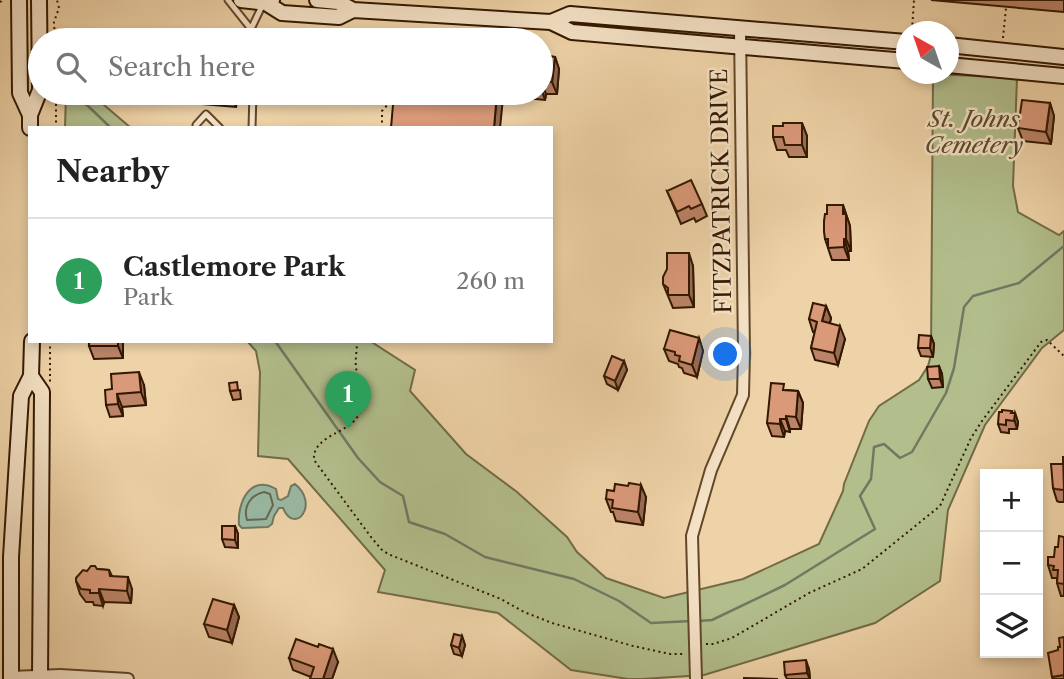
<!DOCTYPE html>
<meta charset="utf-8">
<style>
body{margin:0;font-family:"Libre Caslon Text",serif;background:#f6f6f6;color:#222}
.controls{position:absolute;right:21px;bottom:21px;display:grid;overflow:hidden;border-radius:0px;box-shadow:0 4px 10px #0003}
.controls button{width:63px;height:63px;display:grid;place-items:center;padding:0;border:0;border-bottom:2px solid #e0e0e0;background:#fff;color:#222;font:35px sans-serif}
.compass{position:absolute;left:896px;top:21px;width:63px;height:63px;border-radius:50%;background:#fff;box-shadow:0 4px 10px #0003;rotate:320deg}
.you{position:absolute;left:726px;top:355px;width:24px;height:24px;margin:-18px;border:5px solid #fff;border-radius:50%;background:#1a73e8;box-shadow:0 0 0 10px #1a73e833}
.badge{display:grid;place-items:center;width:46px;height:46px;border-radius:50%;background:#111827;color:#fff;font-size:23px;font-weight:700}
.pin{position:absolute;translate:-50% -58px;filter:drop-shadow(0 2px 4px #0008)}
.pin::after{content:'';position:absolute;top:37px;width:24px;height:21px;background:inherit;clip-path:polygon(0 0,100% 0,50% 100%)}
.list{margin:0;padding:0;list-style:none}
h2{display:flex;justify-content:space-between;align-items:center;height:91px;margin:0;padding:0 28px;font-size:30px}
h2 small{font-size:23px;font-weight:400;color:#767676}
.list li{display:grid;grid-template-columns:46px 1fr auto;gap:21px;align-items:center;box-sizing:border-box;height:126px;padding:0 28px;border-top:2px solid #e0e0e0}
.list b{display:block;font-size:26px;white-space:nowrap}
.list p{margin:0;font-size:23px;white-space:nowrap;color:#767676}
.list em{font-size:23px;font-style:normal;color:#767676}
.icon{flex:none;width:38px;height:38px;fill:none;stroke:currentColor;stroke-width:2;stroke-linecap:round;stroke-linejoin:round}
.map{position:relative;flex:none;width:1064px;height:679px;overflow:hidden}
.search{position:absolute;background:#fff;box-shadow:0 4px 10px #0003;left:28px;top:28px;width:525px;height:77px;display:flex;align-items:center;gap:18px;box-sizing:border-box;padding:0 24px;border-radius:38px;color:#767676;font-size:26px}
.panel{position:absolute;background:#fff;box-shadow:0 4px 10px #0003;left:28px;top:126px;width:525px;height:217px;border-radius:0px}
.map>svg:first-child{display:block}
.green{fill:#b2be8c;stroke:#726b46;stroke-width:2}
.water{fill:#9ab9a4;stroke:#707962;stroke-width:2}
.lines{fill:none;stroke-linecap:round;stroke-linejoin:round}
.shore{stroke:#666852;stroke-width:2}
.stream{stroke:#707962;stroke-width:2.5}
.lane-casing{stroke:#61472a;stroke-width:9}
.street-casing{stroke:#61472a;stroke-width:14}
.secondary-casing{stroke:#321800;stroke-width:18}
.path{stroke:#321800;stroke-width:2;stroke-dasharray:2 3.5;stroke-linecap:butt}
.lane{stroke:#f5e2c6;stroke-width:5}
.street{stroke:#f5e2c6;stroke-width:10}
.secondary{stroke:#f5e2c6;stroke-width:14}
.wall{fill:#bb8468;stroke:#321800;stroke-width:2}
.shaded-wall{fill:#996b55;stroke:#321800;stroke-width:2}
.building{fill:#da9979;stroke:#321800;stroke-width:2}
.labels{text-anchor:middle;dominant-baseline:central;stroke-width:5;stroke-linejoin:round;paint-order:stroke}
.park-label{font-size:23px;font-style:italic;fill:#584a2a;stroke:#f5e2c6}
.street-label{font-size:23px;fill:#321800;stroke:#f5e2c6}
</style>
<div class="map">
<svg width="1064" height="679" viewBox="0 0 1064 679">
<rect width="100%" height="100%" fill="#efd3a8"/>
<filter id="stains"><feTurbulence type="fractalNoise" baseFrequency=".00286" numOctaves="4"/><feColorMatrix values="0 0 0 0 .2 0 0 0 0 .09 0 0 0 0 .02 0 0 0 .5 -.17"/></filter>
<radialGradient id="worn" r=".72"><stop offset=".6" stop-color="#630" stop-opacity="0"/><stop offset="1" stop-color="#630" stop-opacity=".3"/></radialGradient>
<path class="green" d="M933 74 1017 78 1013 186 1018 212 1059 235 1064 231V330L1042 348 985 425 948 510 940 581 875 623 704 675 642 679H628L571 670 498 613 378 592 385 570 288 459 258 456 260 372 256 351 247 341H370L415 370 410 391 466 454 517 492 567 537 577 552 606 578 664 598 743 579 819 544 843 491 844 484 869 421 879 406 919 380 928 366 931 355Z
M66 93H90L131 128H65Z"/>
<path class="water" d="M295 484C320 504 295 536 283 508H279L274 516 272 524 268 527 242 528 239 525C237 503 250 474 276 489L278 499 281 500 288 496 291 486Z"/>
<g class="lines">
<path class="shore" d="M264 492 270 494 273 505 266 519 247 520C243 507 250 495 264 492Z"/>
<path class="stream" d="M65 93 88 106 111 128
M275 341 358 458 380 482 403 496 409 522 445 534 485 557 574 579 619 601 651 623 692 621
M699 621 712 620 785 585 875 529 860 496 871 479 874 447 884 444 900 458 912 452 946 393 954 368 964 307 973 296 1019 283 1064 246"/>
<g class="lane-casing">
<path id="lane" d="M228 0 251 29
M251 40V29L263 4
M197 128 196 125 206 114 220 128
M252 128 253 93"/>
</g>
<g class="street-casing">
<path id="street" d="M11 677 60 675 128 679
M696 679 692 536 711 470 743 395 744 353 740 28"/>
</g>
<g class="secondary-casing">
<path id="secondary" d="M19 0 20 93 30 115V128
M241 0 266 3 272 0
M317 0 338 2 353 10 551 22 572 32 906 61
M266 3 282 13 339 17 353 10
M551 22 570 14 906 42
M948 45 1064 57
M948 65 1064 76
M30 115 40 90 39 0
M31 376 42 392 40 679
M11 679V557L21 396 31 376 32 341"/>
</g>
<path class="path" d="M0 1 3 3
M912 30 914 0
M1003 38 1006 8
M55 40 54 22 59 8 57 0
M445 40 446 34
M56 93V128
M382 128V111L390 102 392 93
M50 341V382
M357 341C357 350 355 360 356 368 359 385 367 401 358 416 347 434 312 436 314 460L371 537 381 549 388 554 501 599 524 612 552 623 633 646 670 654H683
M706 644H713L732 638 809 593 862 569 940 506 971 438 982 421 1041 342 1047 340 1064 356"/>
<use href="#lane" class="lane"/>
<use href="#street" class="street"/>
<use href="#secondary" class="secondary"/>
</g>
<path class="wall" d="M931 0H1064V12Z
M541 55 555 57 559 69 557 94H546L545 100 526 98 524 93H541Z
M198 93H241L240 99H237L236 107 202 104Z
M1050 103 1054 116 1051 144 1023 141 1018 128Z
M802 123 807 136V157H789L786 150H777L773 137 783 126Z
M667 191 702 204 707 216 696 222 694 218 681 224Z
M843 205 850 226 851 251H848L849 260H832L825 239 827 214Z
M693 266 694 307 673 308 663 284Z
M826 306 831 318 830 323 845 339 838 365 815 360 811 348 815 332H813L809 319Z
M931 336 934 344 933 357 921 356 918 348Z
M699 338 703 351 697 377 684 373 682 368 679 367 678 364 669 361 664 349Z
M123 341V358L94 359 89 346Z
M624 361 627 370 618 390 607 384 604 376Z
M939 366 942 374 943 387 932 388 928 379Z
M144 385 146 405 122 407 123 416 110 417 106 405 112 389Z
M240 390 241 399 233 400 230 391Z
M786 390 798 391 803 403 801 429H790V432L785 431 784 437 772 436 767 423Z
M1012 413H1015L1018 422 1017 429H1009V433L1001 432 998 424Z
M1064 456V502H1059L1057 501 1053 488 1063 464Z
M646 497 643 525 616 521 613 512H611L606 499Z
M235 526 238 534V548L225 547 222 539Z
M1064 537V596H1061L1057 583V578H1052L1048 565 1054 557Z
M97 569 109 570 112 576 132 589 131 603 104 602 103 606 94 605 93 602H86L80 594 76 581 87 571Z
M234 605 239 617 232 643 209 637 204 624Z
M462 636 465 645 462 656 454 654 451 645Z
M1064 637V679H1053L1052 677 1058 650Z
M289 658 338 662 332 679H310L311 677 293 670Z
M809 669 810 679H787L785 675Z"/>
<path class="shaded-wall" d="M555 57 559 69 557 94 552 82Z
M541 81 546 94 545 100 541 88Z
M231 93H235L237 99 236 107Z
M497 93H501L503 98 500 128H494Z
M1050 103 1054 116 1051 144 1046 132Z
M802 123 807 136V157L802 145Z
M843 205 850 226 851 251 846 239Z
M844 239 848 251 849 260 844 247Z
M689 253 693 266 694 307 689 295Z
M826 306 831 318 827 333 822 321Z
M840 326 845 339 838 365 834 353Z
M931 336 934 344 933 357 930 348Z
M699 338 703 351 697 377 692 365Z
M118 341H123V358L118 346Z
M624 361 627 370 618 390 615 381Z
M939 366 942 374 943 387 940 379Z
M139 372 144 385 146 405 141 392Z
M798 391 803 403 801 429 796 417Z
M117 394 122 407 123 416 118 404Z
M1012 411 1014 418 1015 413 1018 422 1017 429Z
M786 416 790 429V432L786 419Z
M780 419 785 431 784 437 780 424Z
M641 485 646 497 643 525 638 512Z
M235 526 238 534V548L235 540Z
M128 577 132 589 131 603 127 591Z
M99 589 104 602 103 606 99 593Z
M234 605 239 617 232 643 227 630Z
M462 636 465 645 462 656 459 648Z
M333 649 338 662 332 679H323Z
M806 660 809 669 810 679 807 673Z"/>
<path class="building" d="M209 38 226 40H228H204V39Z
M541 55 555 57 552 82 541 81V88Z
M394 93H497L494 128H391Z
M1022 100 1050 103 1046 132 1018 128Z
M783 123H802V145H785L783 137H773V126H783Z
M691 180 702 204 691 209 689 206 677 212 667 191Z
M827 205H843V214H846V239H844V247L828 248V239H825L824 232V221L825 214H827Z
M667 253H689V295H668V288L663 284V277L667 269Z
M813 303 826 306 822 321 840 326 834 353 811 348 817 322 809 319Z
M670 330 699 338 692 365 679 361 680 356 675 355V352L664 349Z
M919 335 931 336 930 348H918Z
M89 341H118V346H89Z
M612 356 624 361 615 381 604 376Z
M939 366 940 379H928L927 367Z
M139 372 141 392 117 394 118 404 106 405 105 390 112 389 111 374Z
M237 382 238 390 230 391 229 383Z
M771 383 784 384 783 390 798 391 796 417 786 416V419H780V424L767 423Z
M1002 410 1012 411 1011 413H1015L1014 421 1006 420V425L998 424 999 412H1002Z
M1063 456 1064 490 1055 489 1053 488 1051 464H1063Z
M629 483 641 485 638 512 612 508 613 500 606 499 607 490 614 491 615 484 628 486Z
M222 526H235V540L222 539Z
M1059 536 1064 537V584L1057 583 1058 570H1053L1054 566 1048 565V557H1054L1055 547H1058Z
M91 566H95L97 569 109 570 110 576 128 577 127 591 99 589V593H90V590L81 589 76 581V578L83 570 87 571Z
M213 599 234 605 227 630 204 624Z
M454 634 462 636 459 648 451 645Z
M1064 637V675L1052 677 1048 653 1058 650V647H1060L1059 638Z
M296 639 318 647 319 644 333 649 323 679H310L314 667 289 658Z
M806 660 807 673 785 675 784 662Z
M744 678 778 679H744Z"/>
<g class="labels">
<g class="park-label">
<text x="974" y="119">St. Johns<tspan x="974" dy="26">Cemetery</tspan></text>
</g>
<g class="street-label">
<text transform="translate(721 191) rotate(-91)">FITZPATRICK DRIVE</text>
</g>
</g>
<rect width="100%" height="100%" filter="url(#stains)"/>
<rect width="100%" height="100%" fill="url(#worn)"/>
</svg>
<div class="controls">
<button>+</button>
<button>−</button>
<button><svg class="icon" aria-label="layers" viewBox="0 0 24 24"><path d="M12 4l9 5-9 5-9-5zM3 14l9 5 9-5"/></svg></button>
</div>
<svg class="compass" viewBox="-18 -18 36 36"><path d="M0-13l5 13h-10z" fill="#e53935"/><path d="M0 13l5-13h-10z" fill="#767676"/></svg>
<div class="you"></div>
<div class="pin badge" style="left:348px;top:429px;background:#2e9e5b">1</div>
<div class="search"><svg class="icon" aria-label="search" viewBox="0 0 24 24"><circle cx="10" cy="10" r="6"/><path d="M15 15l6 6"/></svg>Search here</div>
<section class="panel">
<h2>Nearby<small></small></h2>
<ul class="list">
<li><span class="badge" style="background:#2e9e5b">1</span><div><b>Castlemore Park</b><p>Park</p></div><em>260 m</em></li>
</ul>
</section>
</div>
